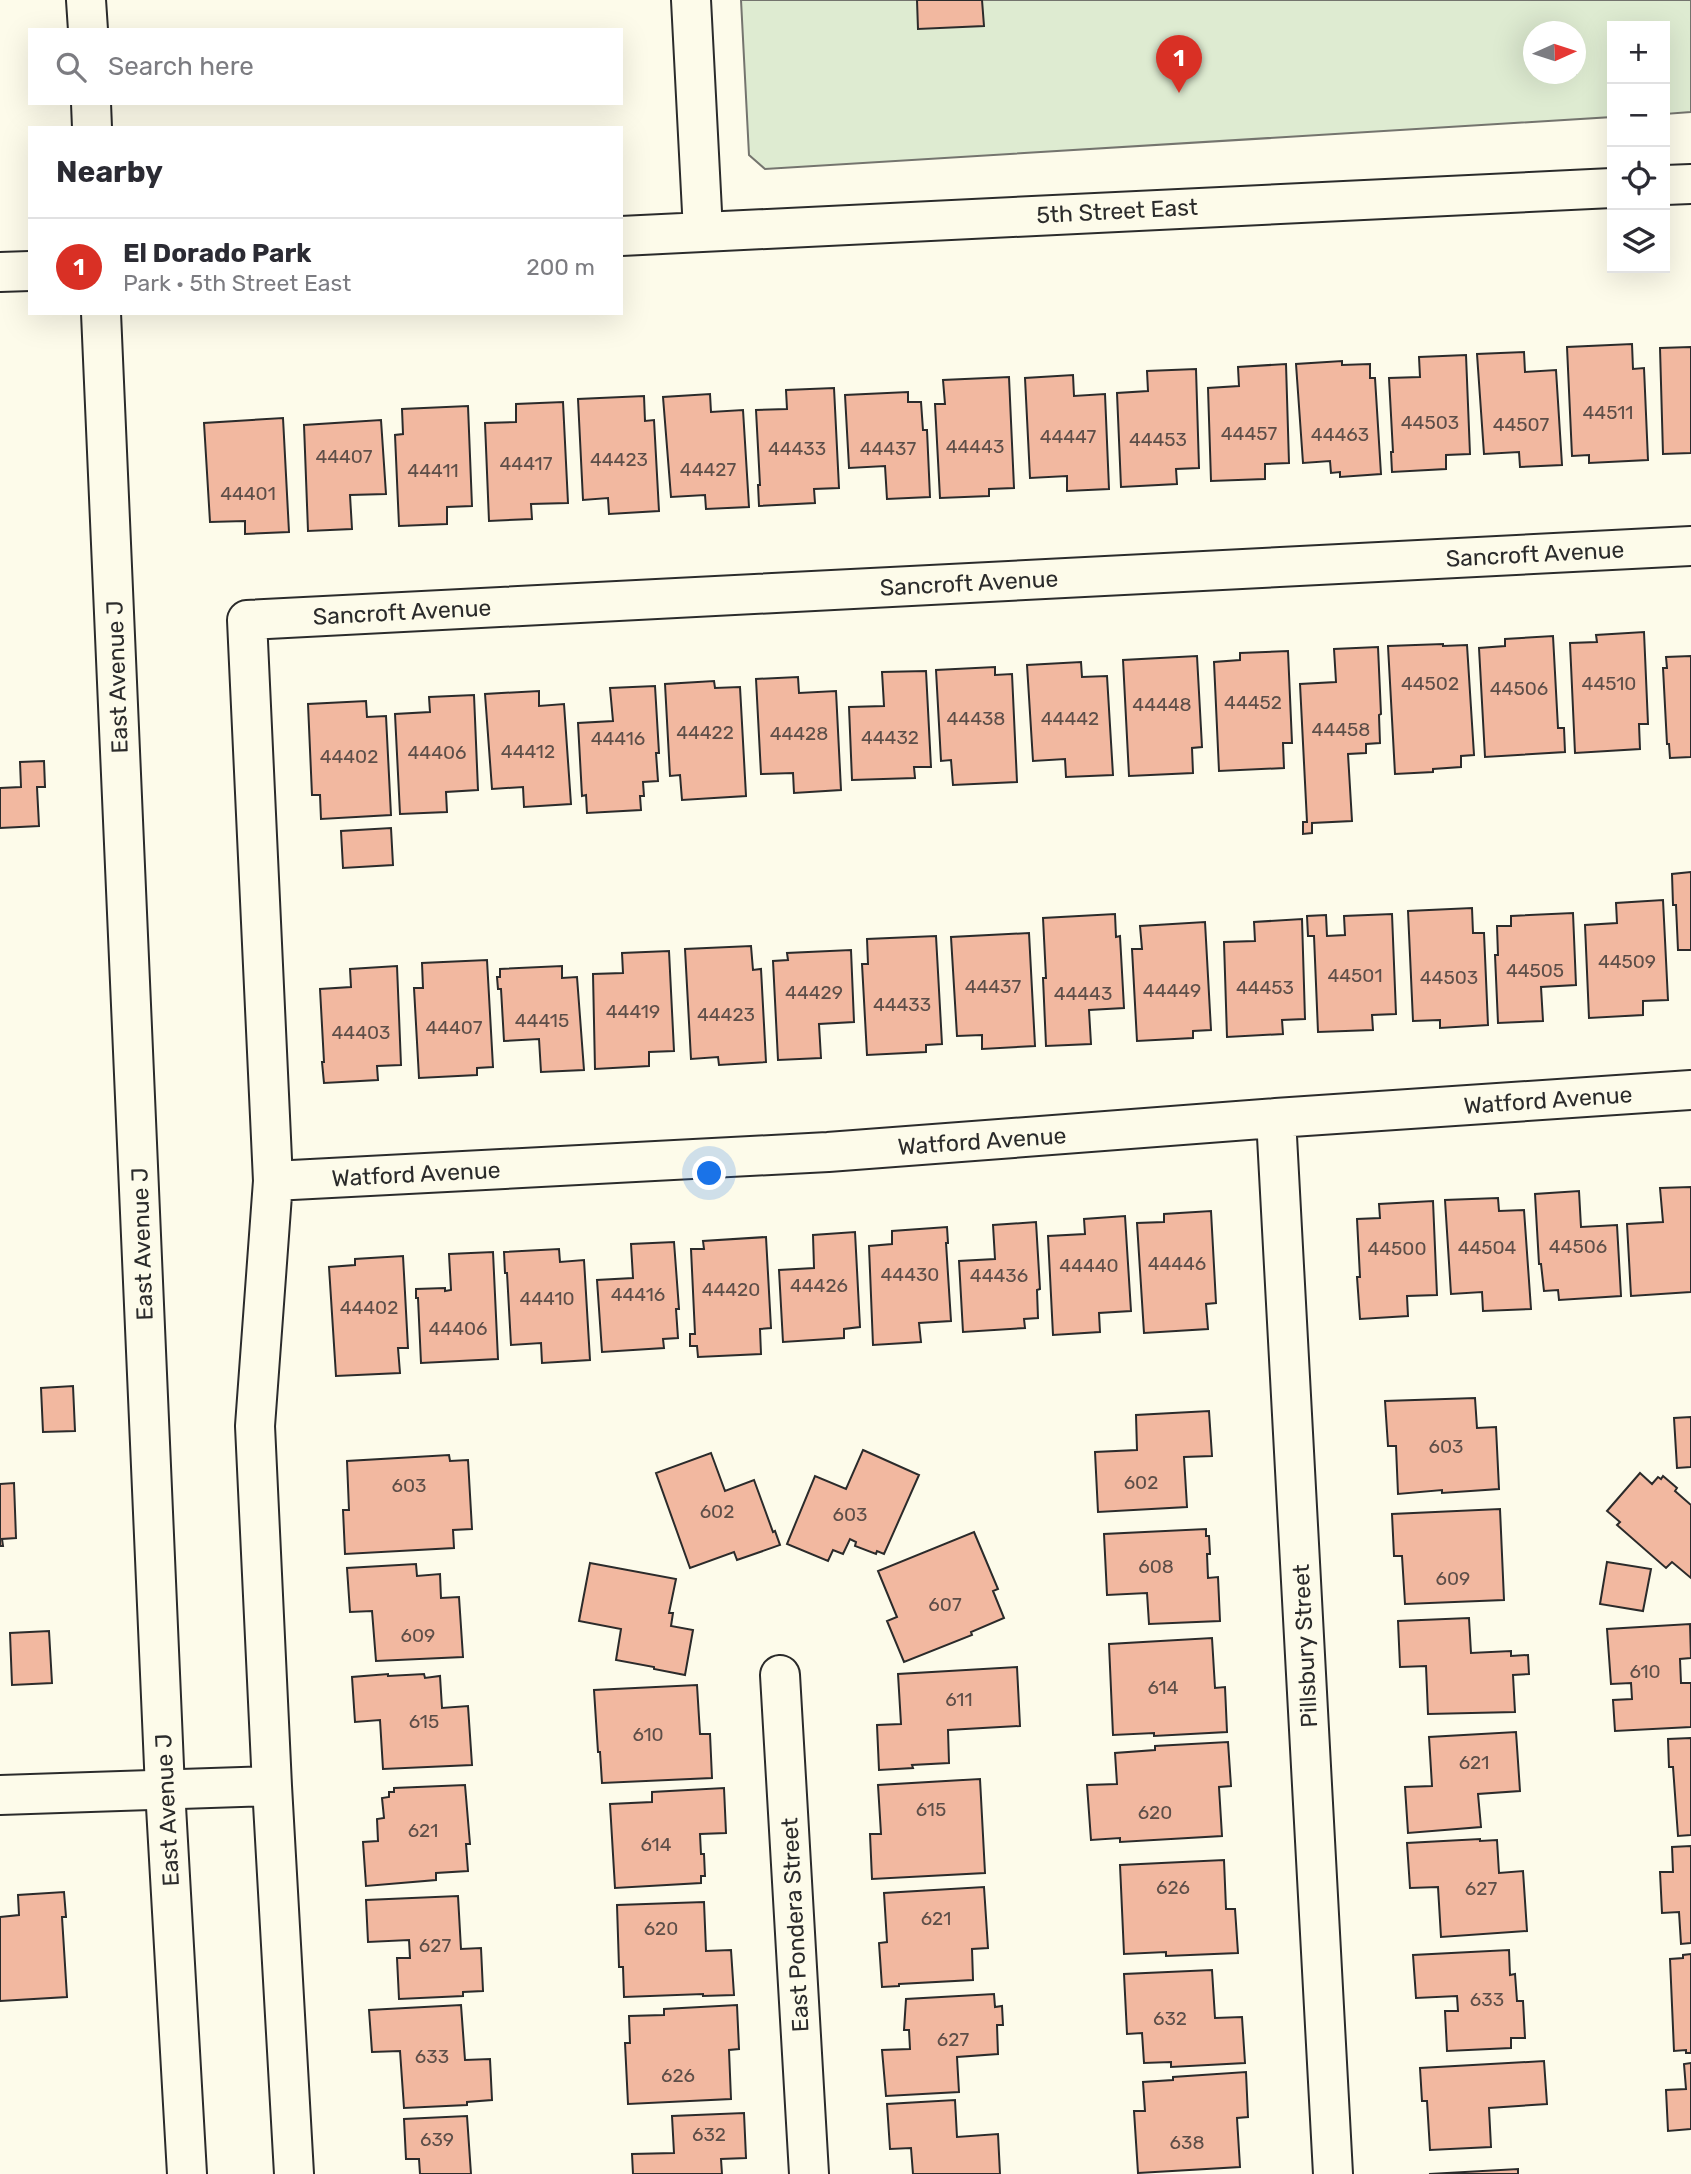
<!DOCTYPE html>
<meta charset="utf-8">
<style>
body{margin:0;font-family:Rubik,sans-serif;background:#f7f7f7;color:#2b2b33}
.controls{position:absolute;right:21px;top:21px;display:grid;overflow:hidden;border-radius:0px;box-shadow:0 7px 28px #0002}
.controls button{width:63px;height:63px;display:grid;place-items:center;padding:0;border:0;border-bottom:2px solid #e1e1e2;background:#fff;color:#2b2b33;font:35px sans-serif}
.compass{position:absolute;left:1523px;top:21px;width:63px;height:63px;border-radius:50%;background:#fff;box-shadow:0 7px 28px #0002;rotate:87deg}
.you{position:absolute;left:710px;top:1174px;width:24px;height:24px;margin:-18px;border:5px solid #fff;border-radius:50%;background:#1a73e8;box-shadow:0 0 0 10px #1a73e833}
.badge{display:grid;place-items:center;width:46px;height:46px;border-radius:50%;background:#d93025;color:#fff;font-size:23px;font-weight:700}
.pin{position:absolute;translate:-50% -58px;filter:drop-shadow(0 2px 4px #0008)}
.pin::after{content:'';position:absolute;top:37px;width:24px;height:21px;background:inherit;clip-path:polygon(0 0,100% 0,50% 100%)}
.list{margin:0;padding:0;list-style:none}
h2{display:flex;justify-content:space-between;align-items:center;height:91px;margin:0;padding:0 28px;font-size:30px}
h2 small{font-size:23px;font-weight:400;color:#7c7c81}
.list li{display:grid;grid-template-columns:46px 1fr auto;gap:21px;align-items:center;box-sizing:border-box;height:98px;padding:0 28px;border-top:2px solid #e1e1e2}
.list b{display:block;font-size:26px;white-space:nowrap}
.list p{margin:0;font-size:23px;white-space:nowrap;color:#7c7c81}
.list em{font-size:23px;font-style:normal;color:#7c7c81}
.icon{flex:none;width:38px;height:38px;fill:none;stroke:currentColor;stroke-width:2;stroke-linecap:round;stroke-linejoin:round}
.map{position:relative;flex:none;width:1691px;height:2174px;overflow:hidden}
.search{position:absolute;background:#fff;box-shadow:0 7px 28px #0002;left:28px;top:28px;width:595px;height:77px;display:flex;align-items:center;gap:18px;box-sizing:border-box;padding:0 24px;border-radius:0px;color:#7c7c81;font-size:26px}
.panel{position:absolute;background:#fff;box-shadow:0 7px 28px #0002;left:28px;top:126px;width:595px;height:189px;border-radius:0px}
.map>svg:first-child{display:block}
.green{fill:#deebd1;stroke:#74746e;stroke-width:2;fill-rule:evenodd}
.building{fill:#f2b8a0;stroke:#2b2b2b;stroke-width:2}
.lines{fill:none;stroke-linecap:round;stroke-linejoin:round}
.minor-casing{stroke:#2b2b2b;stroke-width:42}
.major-casing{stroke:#2b2b2b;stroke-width:42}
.minor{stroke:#fdfbea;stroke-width:38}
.major{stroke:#fdfbea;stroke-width:38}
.labels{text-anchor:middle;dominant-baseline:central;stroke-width:5;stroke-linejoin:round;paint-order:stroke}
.number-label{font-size:19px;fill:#5d4e48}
.street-label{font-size:23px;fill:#2b2b2b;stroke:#fdfbea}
</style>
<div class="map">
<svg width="1691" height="2174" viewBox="0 0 1691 2174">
<rect width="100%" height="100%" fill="#fdfbea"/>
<path class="green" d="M741 0H1691V112L1665 114V26H1612V117L765 169 749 155ZM1534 32H1576V74H1534Z"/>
<path class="building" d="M917 0H982L984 26 918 29Z
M1632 344 1633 369 1644 368 1648 460 1589 463V455L1572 456 1567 347Z
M1691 347V453L1663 454 1660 348Z
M1524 352 1525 372 1556 370 1562 465 1520 467 1519 452 1484 454 1477 354Z
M1466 355 1470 454 1446 455V469L1392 472 1391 452H1393L1389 378 1420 377 1419 357Z
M1342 361V365L1370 364V378H1375L1381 474 1340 477V472L1331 473 1330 461 1303 463 1296 364Z
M1286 364 1289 463 1265 464V479L1211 481 1208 388 1239 386 1238 367Z
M1196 369 1199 468 1176 469 1177 484 1121 487 1117 393 1148 391 1147 371Z
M1073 375 1074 396 1105 394 1109 489 1067 491V476L1030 478 1025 378Z
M1009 377 1014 488 989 489V496L940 498 935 404H945L943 380Z
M834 388 839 488 814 489 815 503 759 506 758 485H760L756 410 787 409 786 390Z
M908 392V402H921L923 430H927L930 497 887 499 885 466 849 468 845 395Z
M710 394 711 412 743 410 749 507 706 509 705 495 671 497 663 397Z
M644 396 645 421 654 420 659 511 609 514 608 498 583 500 578 399Z
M563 402 568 503 531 504 532 519 489 521 485 423 516 422V404Z
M468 406 472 506 447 507V524L399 526 395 435 403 434 402 409Z
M283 418 289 532 245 534V521L210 522 204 423Z
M381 420 386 494 350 495 352 529 308 531 304 425Z
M1644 632 1648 724H1639L1640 749 1575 753 1570 643 1597 642 1596 635Z
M1553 636 1558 728H1564L1565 752 1485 757 1479 648 1505 646V639Z
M1443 644V646L1467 645 1474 755 1461 756V767L1433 769V772L1395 774 1388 646Z
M1378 647 1381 714 1379 715 1380 743 1366 744V753L1348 754 1352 821 1312 823V833L1303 834V822H1307L1300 684 1336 682 1334 649Z
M1288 651 1292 743H1283L1284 768 1219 771 1214 662 1240 660V653Z
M1197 656 1202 747 1192 748 1193 773 1129 776 1123 660Z
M1691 656V757L1670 758 1669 744H1667L1663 668H1667L1666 657Z
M1081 662 1082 677 1107 676 1113 775 1066 777 1065 759 1033 761 1027 665Z
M995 667V675L1012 674 1017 782 953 785 951 760 941 761 936 670Z
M926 671 931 767H914L915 778 852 780 849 707 884 706 882 672Z
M798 677 799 693 836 691 841 790 794 793 793 773 761 774 756 679Z
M714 681 715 688 740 687 746 796 682 800 680 775 670 776 665 684Z
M655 686 659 753H656L658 781 643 782 644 796H640L641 810 587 813 586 795 582 796 578 723 613 721 610 688Z
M539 691V706L564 704 571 804 524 807 523 787 492 789 485 694Z
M474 695 478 790 446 792 447 812 400 814 395 714 430 712 429 697Z
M366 701 367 717 386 716 391 815 321 819 320 795H312L308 704Z
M44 761 45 787H37L39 826 0 828V788L21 787 20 762Z
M391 828 393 865 343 868 341 831Z
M1691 872V950H1678L1676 905H1673L1672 874Z
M1663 900 1668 1000 1643 1001V1015L1589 1018 1585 925 1617 923 1616 903Z
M1472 908 1473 933H1484L1488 1025 1440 1028V1020L1413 1021 1408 911Z
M1573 913 1576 985 1541 987 1543 1021 1498 1023 1495 955H1498L1497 926H1511V916Z
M1115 914 1116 937 1120 936 1124 1008 1089 1010 1091 1044 1046 1046 1043 978H1046L1043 918Z
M1392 914 1396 1014 1372 1015 1373 1030 1318 1032 1314 936H1308L1307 916 1326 915 1327 936 1345 935 1344 916Z
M1302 919 1305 1019 1282 1020 1283 1034 1227 1037 1224 942 1255 941 1254 922Z
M1205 922 1211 1030 1193 1031V1038L1137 1041 1132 949H1142L1140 926Z
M1029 933 1035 1046 982 1049V1035L957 1036 951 937Z
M936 936 942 1044 926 1045V1052L867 1055 862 964H868L867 939Z
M751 946 753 970 761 969 766 1062 719 1065 718 1057 691 1059 685 949Z
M851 950 854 1022 819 1024 821 1058 778 1060 773 961 788 960 787 953Z
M669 951 674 1051 649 1052V1066L595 1069 593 974 623 973 622 953Z
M487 960 493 1067 477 1068V1075L419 1078 414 988H423L422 963Z
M397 966 401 1065 377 1066 378 1080 324 1083 322 1062H324L320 989 351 987 350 969Z
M562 966V978L577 977 584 1070 541 1072 539 1039 504 1041 501 989H498L497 977H500V969Z
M1691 1187V1292L1631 1296 1627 1224 1663 1222 1660 1188Z
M1579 1191 1581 1227 1617 1225 1621 1296 1559 1300 1558 1290 1544 1291 1541 1264H1539L1535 1194Z
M1498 1198 1499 1211 1524 1210 1531 1309 1483 1311 1482 1292 1451 1294 1445 1200Z
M1433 1201 1437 1295 1407 1296 1408 1316 1360 1319 1357 1277H1360L1357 1219 1380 1218 1379 1204Z
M1211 1211 1216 1303 1206 1304 1208 1329 1144 1333 1137 1223 1164 1222V1214Z
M1125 1216 1131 1311 1099 1313 1100 1332 1053 1335 1048 1236 1085 1234 1084 1219Z
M1036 1222 1040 1289 1037 1290 1038 1318 1024 1319 1025 1328 963 1332 959 1261 995 1259 993 1225Z
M947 1227 948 1243H946L951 1321 919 1323 921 1342 873 1345 869 1246 892 1244V1231Z
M855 1232 860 1327 844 1329V1338L783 1342 779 1270 814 1268 813 1235Z
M766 1237 771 1328 760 1329 761 1354 698 1357 697 1346H690V1334H695L691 1249H704L703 1241Z
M674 1242 679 1309H676L678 1338 663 1339 664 1348 602 1352 597 1280 633 1278 631 1244Z
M559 1249 560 1262 584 1260 590 1360 542 1363 541 1343 511 1345 507 1273H505L504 1252Z
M493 1252 498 1359 421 1363 418 1298H416V1289L445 1288V1291L451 1290 449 1254Z
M403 1256 408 1348H398L400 1373 336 1376 329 1267 355 1265V1259Z
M73 1386 75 1431 43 1432 41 1388Z
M1475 1398 1477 1428 1496 1427 1499 1489 1442 1493V1490L1398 1494 1396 1446H1388L1385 1401Z
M1209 1411 1212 1456 1184 1457 1187 1507 1098 1512 1095 1452 1137 1450 1136 1415Z
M1691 1417V1467L1677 1468 1674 1418Z
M863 1450 919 1475 884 1554 877 1551 876 1554 855 1546 856 1542 850 1539 843 1554 833 1550 828 1561 787 1544 815 1476 846 1489Z
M711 1453 725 1491 754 1480 773 1532 775 1531 780 1545 737 1560 734 1552 690 1568 656 1473Z
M449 1455 450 1461 468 1460 472 1529 453 1530 454 1548 345 1554 343 1510H349L347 1461Z
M1640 1473 1652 1484 1658 1477 1661 1479 1663 1476 1677 1488 1675 1491 1691 1505V1578L1672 1562 1666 1568 1617 1525 1620 1522 1607 1511Z
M14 1483 16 1538 2 1539 3 1546H0V1484Z
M1500 1509 1504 1600 1405 1604 1402 1556H1394L1392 1514Z
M1206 1529V1536H1209L1210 1554H1207L1208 1578 1218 1577 1220 1621 1149 1624 1147 1593 1107 1595 1104 1534Z
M974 1532 998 1589 993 1591 1004 1618 971 1632 972 1635 904 1662 887 1621 897 1617 878 1571Z
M1607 1562 1651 1569 1643 1611 1600 1604Z
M590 1563 676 1579 669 1613H673L671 1626 693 1630 685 1675 654 1669V1667L616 1660 621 1629 579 1621Z
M416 1564 417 1576 440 1574 441 1598 459 1597 463 1657 376 1661 372 1611 350 1612 347 1568Z
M1469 1618 1471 1653 1511 1651V1656L1528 1655 1529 1674 1513 1675 1515 1712 1428 1714 1426 1666 1400 1667 1398 1621Z
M1690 1624 1691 1658 1680 1659 1681 1683H1691V1727L1615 1731 1613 1700 1632 1699 1631 1683 1611 1684 1607 1629Z
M49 1631 52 1683 12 1685 10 1633Z
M1212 1638 1215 1688 1225 1687 1227 1732 1154 1736V1733L1113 1735 1109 1644Z
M1017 1667 1020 1726 948 1730 949 1763 912 1765 913 1768 879 1770 877 1725 901 1724 898 1674Z
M388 1674V1676L424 1674 425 1678 440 1676 442 1708 468 1706 472 1765 383 1769 380 1720 355 1722 352 1677Z
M697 1685 700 1734H710L712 1778 602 1783 600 1752H598L594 1690Z
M1516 1732 1520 1791 1478 1794 1481 1827 1408 1833 1405 1787 1432 1786 1429 1737Z
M1691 1738V1835L1678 1836 1673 1767H1669L1668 1739Z
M1228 1742 1231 1786 1219 1787 1222 1836 1120 1842V1838L1091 1840 1087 1785 1117 1784 1115 1753 1155 1750V1746Z
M980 1779 985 1873 872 1879 870 1834H881L878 1785Z
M465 1785 470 1844H466L468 1871 436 1873V1880L366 1886 363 1842 378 1841 377 1819 384 1818 382 1798 389 1797V1792H394V1788Z
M724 1788 726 1833 700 1834 701 1854H704L705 1876H701V1883L615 1888 610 1804 652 1802V1792Z
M1480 1839V1841L1497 1840 1499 1873 1523 1871 1527 1931 1441 1937 1438 1887 1410 1888 1407 1843Z
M1691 1846V1943L1681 1944 1679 1912 1662 1913 1660 1872H1673L1672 1847Z
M1224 1860 1226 1909H1235L1238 1953 1166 1956V1952L1124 1954 1120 1865Z
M984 1887 988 1948 972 1949 973 1980 899 1984V1986L882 1987 879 1943 887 1942 884 1893Z
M64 1892 66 1917H62L67 1997 0 2001V1917L19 1915 18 1895Z
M458 1896 461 1949 481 1948 483 1991 463 1992V1996L399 1999 397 1958H410L409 1940 368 1942 366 1900Z
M704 1902 706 1951 731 1950 734 1995 703 1996V1994L624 1997 623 1967H619L617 1905Z
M1509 1950 1510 1975 1515 1974 1517 2001H1523L1525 2038H1511V2048L1447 2051 1445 2011H1458L1457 1996 1416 1998 1413 1955Z
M1691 1954V2053H1686V2050L1674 2051 1670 1959 1683 1958V1955Z
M1212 1970 1215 2018 1242 2017 1245 2063 1171 2067V2062L1144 2063 1142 2033 1127 2034 1124 1974Z
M994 1994 995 2007 1002 2006 1003 2025H997L998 2054 957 2057 959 2092 886 2096 882 2050 910 2049 909 2030H904L906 1999Z
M461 2005 465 2060 490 2059 492 2100 467 2102V2105L404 2108 400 2051 372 2052 369 2010Z
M737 2005 739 2049 729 2050 731 2099 628 2104 625 2043H630L629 2016 664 2015V2009Z
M1544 2061 1547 2104 1489 2108 1491 2147 1430 2150 1427 2101H1422L1420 2068Z
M1691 2063V2129L1668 2131 1666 2090 1686 2089 1684 2064Z
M1246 2072 1248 2117 1237 2118 1240 2167 1138 2173 1134 2111H1145L1143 2082 1173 2080V2077Z
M955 2100 957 2137 998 2134 1000 2174H913L911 2148 890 2149 887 2104Z
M744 2113 746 2158 721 2159 722 2174H633L632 2154 674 2153 672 2116Z
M467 2116 471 2174H420L419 2159H406L404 2119Z
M1518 2169V2174H1429Z"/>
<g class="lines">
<g class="minor-casing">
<path id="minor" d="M691 0 703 231
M1665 185 1691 184
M621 236 1612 188
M0 272 30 271
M1276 1118 1333 2174
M273 1181 828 1152 1276 1118 1691 1090
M780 1675 809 2174
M0 1795 272 1786
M294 2174 272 1786 255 1426 273 1181 247 620 1691 546"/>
</g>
<g class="major-casing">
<path id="major" d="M86 0 88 30
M91 103 92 128
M101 313 165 1789 187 2174"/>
</g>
<use href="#minor" class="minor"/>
<use href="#major" class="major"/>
</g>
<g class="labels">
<g class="number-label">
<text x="1608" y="412">44511</text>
<text x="1430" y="422">44503</text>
<text x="1521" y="424">44507</text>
<text x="1249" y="433">44457</text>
<text x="1340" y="434">44463</text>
<text x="1068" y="436">44447</text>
<text x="1158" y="439">44453</text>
<text x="975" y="446">44443</text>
<text x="797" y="448">44433</text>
<text x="888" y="448">44437</text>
<text x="344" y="456">44407</text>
<text x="619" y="459">44423</text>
<text x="526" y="463">44417</text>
<text x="708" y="469">44427</text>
<text x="433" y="470">44411</text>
<text x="248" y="493">44401</text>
<text x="1430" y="683">44502</text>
<text x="1609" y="683">44510</text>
<text x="1519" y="688">44506</text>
<text x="1253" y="702">44452</text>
<text x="1162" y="704">44448</text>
<text x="976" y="718">44438</text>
<text x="1070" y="718">44442</text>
<text x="1341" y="729">44458</text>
<text x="705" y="732">44422</text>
<text x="799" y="733">44428</text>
<text x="890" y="737">44432</text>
<text x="618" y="738">44416</text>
<text x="528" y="751">44412</text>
<text x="437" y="752">44406</text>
<text x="349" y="756">44402</text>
<text x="1627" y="961">44509</text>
<text x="1535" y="970">44505</text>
<text x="1355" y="975">44501</text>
<text x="1449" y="977">44503</text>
<text x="993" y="986">44437</text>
<text x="1265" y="987">44453</text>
<text x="1172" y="990">44449</text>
<text x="814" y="992">44429</text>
<text x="1083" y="993">44443</text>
<text x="902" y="1004">44433</text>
<text x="633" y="1011">44419</text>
<text x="726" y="1014">44423</text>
<text x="542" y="1020">44415</text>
<text x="454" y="1027">44407</text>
<text x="361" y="1032">44403</text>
<text x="1578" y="1246">44506</text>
<text x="1487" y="1247">44504</text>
<text x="1397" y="1248">44500</text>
<text x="1177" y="1263">44446</text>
<text x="1089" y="1265">44440</text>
<text x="910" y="1274">44430</text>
<text x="999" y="1275">44436</text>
<text x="819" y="1285">44426</text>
<text x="731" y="1289">44420</text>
<text x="638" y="1294">44416</text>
<text x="547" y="1298">44410</text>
<text x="369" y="1307">44402</text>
<text x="458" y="1328">44406</text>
<text x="1446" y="1446">603</text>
<text x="1141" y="1482">602</text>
<text x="409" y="1485">603</text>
<text x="717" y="1511">602</text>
<text x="850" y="1514">603</text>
<text x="1156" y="1566">608</text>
<text x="1453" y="1578">609</text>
<text x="945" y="1604">607</text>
<text x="418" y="1635">609</text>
<text x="1645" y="1671">610</text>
<text x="1163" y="1687">614</text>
<text x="959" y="1699">611</text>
<text x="424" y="1721">615</text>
<text x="648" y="1734">610</text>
<text x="1474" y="1762">621</text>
<text x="931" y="1809">615</text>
<text x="1155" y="1812">620</text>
<text x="423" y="1830">621</text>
<text x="656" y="1844">614</text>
<text x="1173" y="1887">626</text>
<text x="1481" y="1888">627</text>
<text x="936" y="1918">621</text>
<text x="661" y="1928">620</text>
<text x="435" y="1945">627</text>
<text x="1487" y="1999">633</text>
<text x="1170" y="2018">632</text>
<text x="953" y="2039">627</text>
<text x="432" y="2056">633</text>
<text x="678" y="2075">626</text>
<text x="709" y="2134">632</text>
<text x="437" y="2139">639</text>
<text x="1187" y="2142">638</text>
</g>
<g class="street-label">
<text transform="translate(1117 211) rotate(-3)">5th Street East</text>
<text transform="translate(1535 554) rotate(-3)">Sancroft Avenue</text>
<text transform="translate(969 583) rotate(-3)">Sancroft Avenue</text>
<text transform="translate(402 612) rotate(-3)">Sancroft Avenue</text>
<text transform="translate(117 677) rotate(-92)">East Avenue J</text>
<text transform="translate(1548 1100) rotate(-4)">Watford Avenue</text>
<text transform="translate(982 1141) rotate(-4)">Watford Avenue</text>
<text transform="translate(416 1174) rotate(-3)">Watford Avenue</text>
<text transform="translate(142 1244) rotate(-92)">East Avenue J</text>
<text transform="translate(1305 1646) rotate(-93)">Pillsbury Street</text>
<text transform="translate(167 1810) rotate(-93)">East Avenue J</text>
<text transform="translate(795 1925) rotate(-93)">East Pondera Street</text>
</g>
</g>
</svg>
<div class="controls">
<button>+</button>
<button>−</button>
<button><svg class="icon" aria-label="locate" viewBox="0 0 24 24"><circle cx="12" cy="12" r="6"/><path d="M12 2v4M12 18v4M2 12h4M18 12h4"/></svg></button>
<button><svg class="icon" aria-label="layers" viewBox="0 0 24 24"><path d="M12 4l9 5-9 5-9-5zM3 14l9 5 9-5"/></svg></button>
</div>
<svg class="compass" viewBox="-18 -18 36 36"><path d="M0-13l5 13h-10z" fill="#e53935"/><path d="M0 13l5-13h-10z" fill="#7c7c81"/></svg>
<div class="you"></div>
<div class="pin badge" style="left:1179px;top:93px">1</div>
<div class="search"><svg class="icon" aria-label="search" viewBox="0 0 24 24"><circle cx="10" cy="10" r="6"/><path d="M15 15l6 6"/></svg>Search here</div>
<section class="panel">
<h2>Nearby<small></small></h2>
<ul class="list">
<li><span class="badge">1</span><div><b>El Dorado Park</b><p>Park · 5th Street East</p></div><em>200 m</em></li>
</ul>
</section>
</div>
